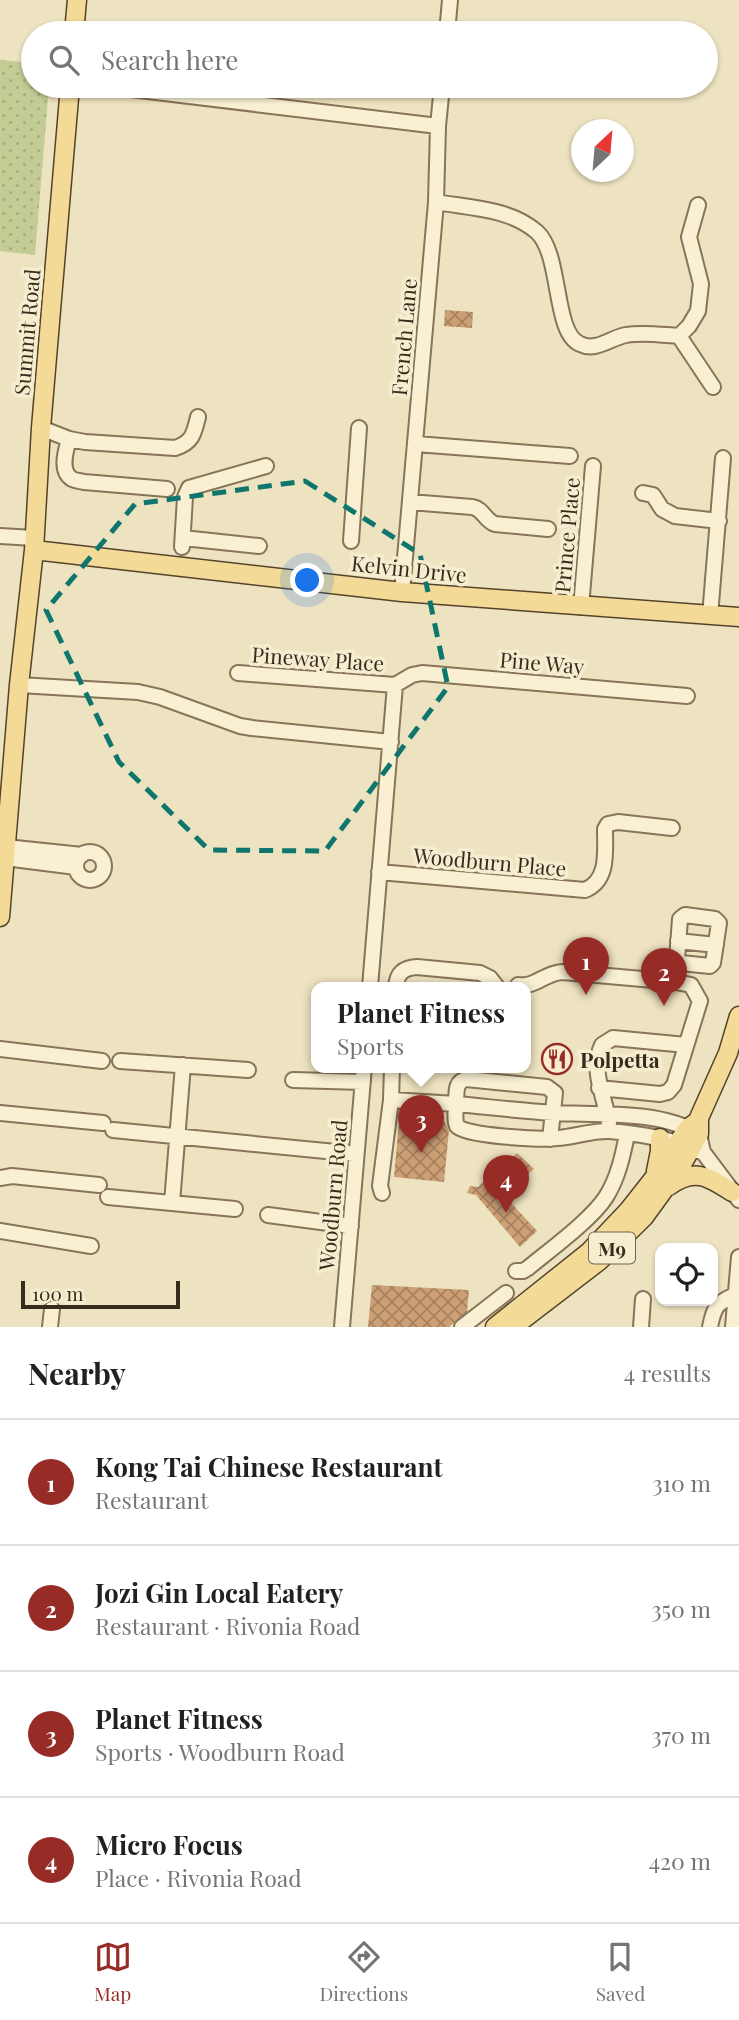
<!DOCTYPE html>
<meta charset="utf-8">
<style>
body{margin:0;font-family:"Playfair Display",serif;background:#f6f6f6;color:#202124}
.controls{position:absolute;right:21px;bottom:21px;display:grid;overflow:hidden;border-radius:14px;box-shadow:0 2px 5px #0004}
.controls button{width:63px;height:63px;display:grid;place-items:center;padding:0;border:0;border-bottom:2px solid #e0e0e0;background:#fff;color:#202124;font:35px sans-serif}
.compass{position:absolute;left:571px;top:119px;width:63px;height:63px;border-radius:50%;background:#fff;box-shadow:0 2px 5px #0004;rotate:26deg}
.scale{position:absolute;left:21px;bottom:18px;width:159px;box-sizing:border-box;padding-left:7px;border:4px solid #372b1c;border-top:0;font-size:19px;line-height:24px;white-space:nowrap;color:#372b1c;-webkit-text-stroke:5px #f6edd0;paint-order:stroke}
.you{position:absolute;left:308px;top:581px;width:24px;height:24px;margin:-18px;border:5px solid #fff;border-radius:50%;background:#1a73e8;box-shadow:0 0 0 10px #1a73e833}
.badge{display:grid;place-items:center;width:46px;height:46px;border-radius:50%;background:#972c27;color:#fff;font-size:23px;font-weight:700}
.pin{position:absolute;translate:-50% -58px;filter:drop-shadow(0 2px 4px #0008)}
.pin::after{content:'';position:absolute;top:37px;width:24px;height:21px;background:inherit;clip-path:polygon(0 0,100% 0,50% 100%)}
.popup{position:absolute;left:311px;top:982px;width:220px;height:91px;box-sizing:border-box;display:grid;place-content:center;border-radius:14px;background:#fff;filter:drop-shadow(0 2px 5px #0005);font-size:23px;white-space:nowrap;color:#757577}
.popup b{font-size:26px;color:#202124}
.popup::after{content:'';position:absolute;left:50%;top:100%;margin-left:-14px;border:14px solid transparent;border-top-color:#fff}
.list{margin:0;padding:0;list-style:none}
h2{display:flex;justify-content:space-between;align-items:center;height:91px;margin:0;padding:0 28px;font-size:30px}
h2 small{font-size:23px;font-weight:400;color:#757577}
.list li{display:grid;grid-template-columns:46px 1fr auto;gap:21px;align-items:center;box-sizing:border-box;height:126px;padding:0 28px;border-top:2px solid #e0e0e0}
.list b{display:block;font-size:26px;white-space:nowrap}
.list p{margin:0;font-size:23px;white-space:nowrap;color:#757577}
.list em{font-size:23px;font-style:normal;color:#757577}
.icon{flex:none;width:38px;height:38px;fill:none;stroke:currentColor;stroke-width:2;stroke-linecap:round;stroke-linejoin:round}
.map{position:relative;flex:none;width:739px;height:1327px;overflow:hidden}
.search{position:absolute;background:#fff;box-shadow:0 2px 5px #0004;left:21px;right:21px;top:21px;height:77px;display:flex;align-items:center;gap:18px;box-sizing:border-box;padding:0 24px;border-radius:38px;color:#757577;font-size:26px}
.sheet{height:595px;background:#fff}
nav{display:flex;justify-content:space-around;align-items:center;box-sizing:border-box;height:98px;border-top:2px solid #e0e0e0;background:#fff;font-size:19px;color:#757577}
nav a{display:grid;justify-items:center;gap:4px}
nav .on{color:#972c27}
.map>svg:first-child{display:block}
.grass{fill:url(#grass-dots)}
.building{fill:url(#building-cross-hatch)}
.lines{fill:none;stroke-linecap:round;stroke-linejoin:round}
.minor-casing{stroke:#887458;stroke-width:18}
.major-casing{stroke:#55422c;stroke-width:21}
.minor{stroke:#f9f0d3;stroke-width:14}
.major{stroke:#f3db97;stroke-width:18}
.marked{fill:none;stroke:#0f766e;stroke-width:5;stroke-dasharray:14 9;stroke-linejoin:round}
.labels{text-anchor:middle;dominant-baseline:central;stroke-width:7;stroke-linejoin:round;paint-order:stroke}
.shield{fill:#f6edd0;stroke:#706552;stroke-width:2}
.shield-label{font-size:19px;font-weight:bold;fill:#372b1c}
.street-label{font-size:21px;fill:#372b1c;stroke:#f6edd0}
.poi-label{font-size:21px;font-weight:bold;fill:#372b1c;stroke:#f6edd0;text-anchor:start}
</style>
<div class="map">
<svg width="739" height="1327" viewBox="0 0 739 1327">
<defs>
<pattern id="grass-dots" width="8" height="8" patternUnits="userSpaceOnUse" patternTransform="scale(1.75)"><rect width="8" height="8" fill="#c3cc94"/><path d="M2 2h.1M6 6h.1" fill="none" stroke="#a8af7f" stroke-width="1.8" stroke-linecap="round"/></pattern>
<pattern id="building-cross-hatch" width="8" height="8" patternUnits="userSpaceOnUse" patternTransform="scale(1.75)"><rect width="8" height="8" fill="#cd9f75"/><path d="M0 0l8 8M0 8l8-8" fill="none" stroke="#a7825f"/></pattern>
</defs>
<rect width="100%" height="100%" fill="#eee3c0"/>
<path class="grass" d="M0 60 33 63V86H49L35 255 0 251Z"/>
<path class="building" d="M254 86H281L257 95Z
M445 310 473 312 472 328 444 326Z
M400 1110 441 1115 449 1130 444 1182 394 1177Z
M517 1153 534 1169 503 1194 537 1231 520 1247 476 1195 467 1193 470 1186 478 1187Z
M372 1285 469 1290 467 1312 449 1327H368Z"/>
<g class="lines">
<g class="minor-casing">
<path id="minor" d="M447 33 450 0
M106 86 438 126
M436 202C470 208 509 208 537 232 562 255 553 333 580 344 596 352 610 338 626 335 643 332 662 335 679 336L689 326 698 311 701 284 689 237 698 205
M679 336 713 387
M41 428 69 439 85 442 175 448C192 443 194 434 198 417
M69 439C66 450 59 471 72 479 76 481 80 481 84 482L167 489
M416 444 570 456
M643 493 653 495 662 509 675 516 719 521
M410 502 472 507C484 509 484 520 495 524L548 529
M0 536 34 538
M183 538 259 546
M351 541 359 428
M182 547 185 497 189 488 266 466
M402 592 436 202 438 126 442 86
M581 607 593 466
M710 616 723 458
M238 673 395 685
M19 685 138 692 160 697 240 726 252 728 391 742
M395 685 412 675 422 673 687 696
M6 847 82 855
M76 866a14 14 0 1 1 28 0a14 14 0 1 1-28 0Z
M5 858 76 867
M379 872 585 890C609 880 605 852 605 829L608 824 618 822 672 828
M685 915 715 919 719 923 713 963 710 966 681 963 677 959 680 919Z
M678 941 716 945
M518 985C535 988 546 972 563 972L676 982 691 985 700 1001 674 1085 668 1092 660 1094 599 1088
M370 987 395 685
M396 987C397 973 403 968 417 967L480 973 490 978 497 987
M0 1049 102 1061
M120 1061 248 1070
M293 1080 363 1082
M391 1100 456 1104C457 1094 454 1082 466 1079L547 1087 555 1093 550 1139
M0 1113 103 1123
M609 1123C605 1097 590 1071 602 1045L613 1038 686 1045
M113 1130 356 1154
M703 1152C690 1151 685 1145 674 1142 653 1136 631 1133 610 1131 593 1130 574 1137 557 1138 542 1140 464 1136 457 1126 454 1120 456 1111 456 1104 489 1107 522 1111 554 1113 600 1115 659 1110 699 1134L703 1152 739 1200
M0 1178 12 1176 99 1185
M382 1193 380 1186 391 1100 392 1067
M108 1197 235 1209
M172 1203 183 1065
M268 1215 351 1226
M0 1231 91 1246
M516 1271H523L528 1268C551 1249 591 1220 606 1197 618 1178 623 1155 627 1134
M50 1327 52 1309
M342 1327 364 1067
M462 1327 506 1293
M641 1327 643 1299
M710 1327C714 1307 716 1303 735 1295
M733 1327 739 1257"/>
</g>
<g class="major-casing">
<path id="major" d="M74 33 77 0
M34 550 402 592 739 617
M0 917 19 685 34 550 41 428 70 86
M656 1171 660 1151V1138
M669 1186C694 1167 709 1177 732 1192
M495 1327 589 1252 628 1211 654 1178 688 1128 698 1121
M513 1327 599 1261 644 1217 681 1166 699 1134V1118L728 1053 739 1016"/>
</g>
<use href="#minor" class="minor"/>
<use href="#major" class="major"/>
</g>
<path class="marked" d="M305 481 420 554 448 687 325 851 209 850 119 762 46 610 135 504Z"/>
<defs>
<g id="restaurant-ring" transform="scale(1.575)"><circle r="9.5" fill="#f6edd0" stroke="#972c27" stroke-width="1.5"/><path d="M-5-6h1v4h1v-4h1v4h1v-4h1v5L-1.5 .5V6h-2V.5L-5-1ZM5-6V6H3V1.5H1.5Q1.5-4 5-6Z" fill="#972c27"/></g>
</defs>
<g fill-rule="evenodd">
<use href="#restaurant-ring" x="557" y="1059"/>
</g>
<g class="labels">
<rect class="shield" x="589" y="1232.5" width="46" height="31" rx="5"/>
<g class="shield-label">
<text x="612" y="1248">M9</text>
</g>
<g class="street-label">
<text transform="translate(26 332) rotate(-85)">Summit Road</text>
<text transform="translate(403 337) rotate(-85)">French Lane</text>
<text transform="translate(566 535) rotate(-85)">Prince Place</text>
<text transform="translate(409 568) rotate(6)">Kelvin Drive</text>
<text transform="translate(318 658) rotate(4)">Pineway Place</text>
<text transform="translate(542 662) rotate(5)">Pine Way</text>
<text transform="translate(490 861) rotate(5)">Woodburn Place</text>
<text transform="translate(332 1195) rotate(-85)">Woodburn Road</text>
</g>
<g class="poi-label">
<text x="580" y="1059">Polpetta</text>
</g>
</g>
</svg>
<div class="controls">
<button><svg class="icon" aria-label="locate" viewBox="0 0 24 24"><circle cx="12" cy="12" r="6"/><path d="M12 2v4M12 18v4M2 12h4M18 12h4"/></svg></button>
</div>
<svg class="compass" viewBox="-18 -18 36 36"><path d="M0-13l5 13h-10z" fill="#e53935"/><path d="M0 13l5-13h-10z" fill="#757577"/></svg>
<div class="scale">100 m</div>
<div class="you"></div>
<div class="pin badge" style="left:586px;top:995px">1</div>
<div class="pin badge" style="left:664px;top:1006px">2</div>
<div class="pin badge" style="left:421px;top:1153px">3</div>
<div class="popup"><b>Planet Fitness</b>Sports</div>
<div class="pin badge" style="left:506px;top:1213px">4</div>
<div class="search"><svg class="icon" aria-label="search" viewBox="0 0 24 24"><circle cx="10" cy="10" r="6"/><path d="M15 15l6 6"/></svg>Search here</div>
</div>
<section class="sheet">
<h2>Nearby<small>4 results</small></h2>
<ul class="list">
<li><span class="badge">1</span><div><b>Kong Tai Chinese Restaurant</b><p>Restaurant</p></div><em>310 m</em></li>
<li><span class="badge">2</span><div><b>Jozi Gin Local Eatery</b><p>Restaurant · Rivonia Road</p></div><em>350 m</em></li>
<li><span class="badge">3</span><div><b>Planet Fitness</b><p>Sports · Woodburn Road</p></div><em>370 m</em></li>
<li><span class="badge">4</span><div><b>Micro Focus</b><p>Place · Rivonia Road</p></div><em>420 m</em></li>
</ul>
</section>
<nav>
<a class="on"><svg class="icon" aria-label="map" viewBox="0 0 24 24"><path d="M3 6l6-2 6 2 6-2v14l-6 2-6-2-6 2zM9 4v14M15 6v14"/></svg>Map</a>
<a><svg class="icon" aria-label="directions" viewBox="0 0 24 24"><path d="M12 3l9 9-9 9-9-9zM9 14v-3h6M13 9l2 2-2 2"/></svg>Directions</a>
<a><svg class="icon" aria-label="saved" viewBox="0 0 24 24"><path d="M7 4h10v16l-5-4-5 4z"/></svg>Saved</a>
</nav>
